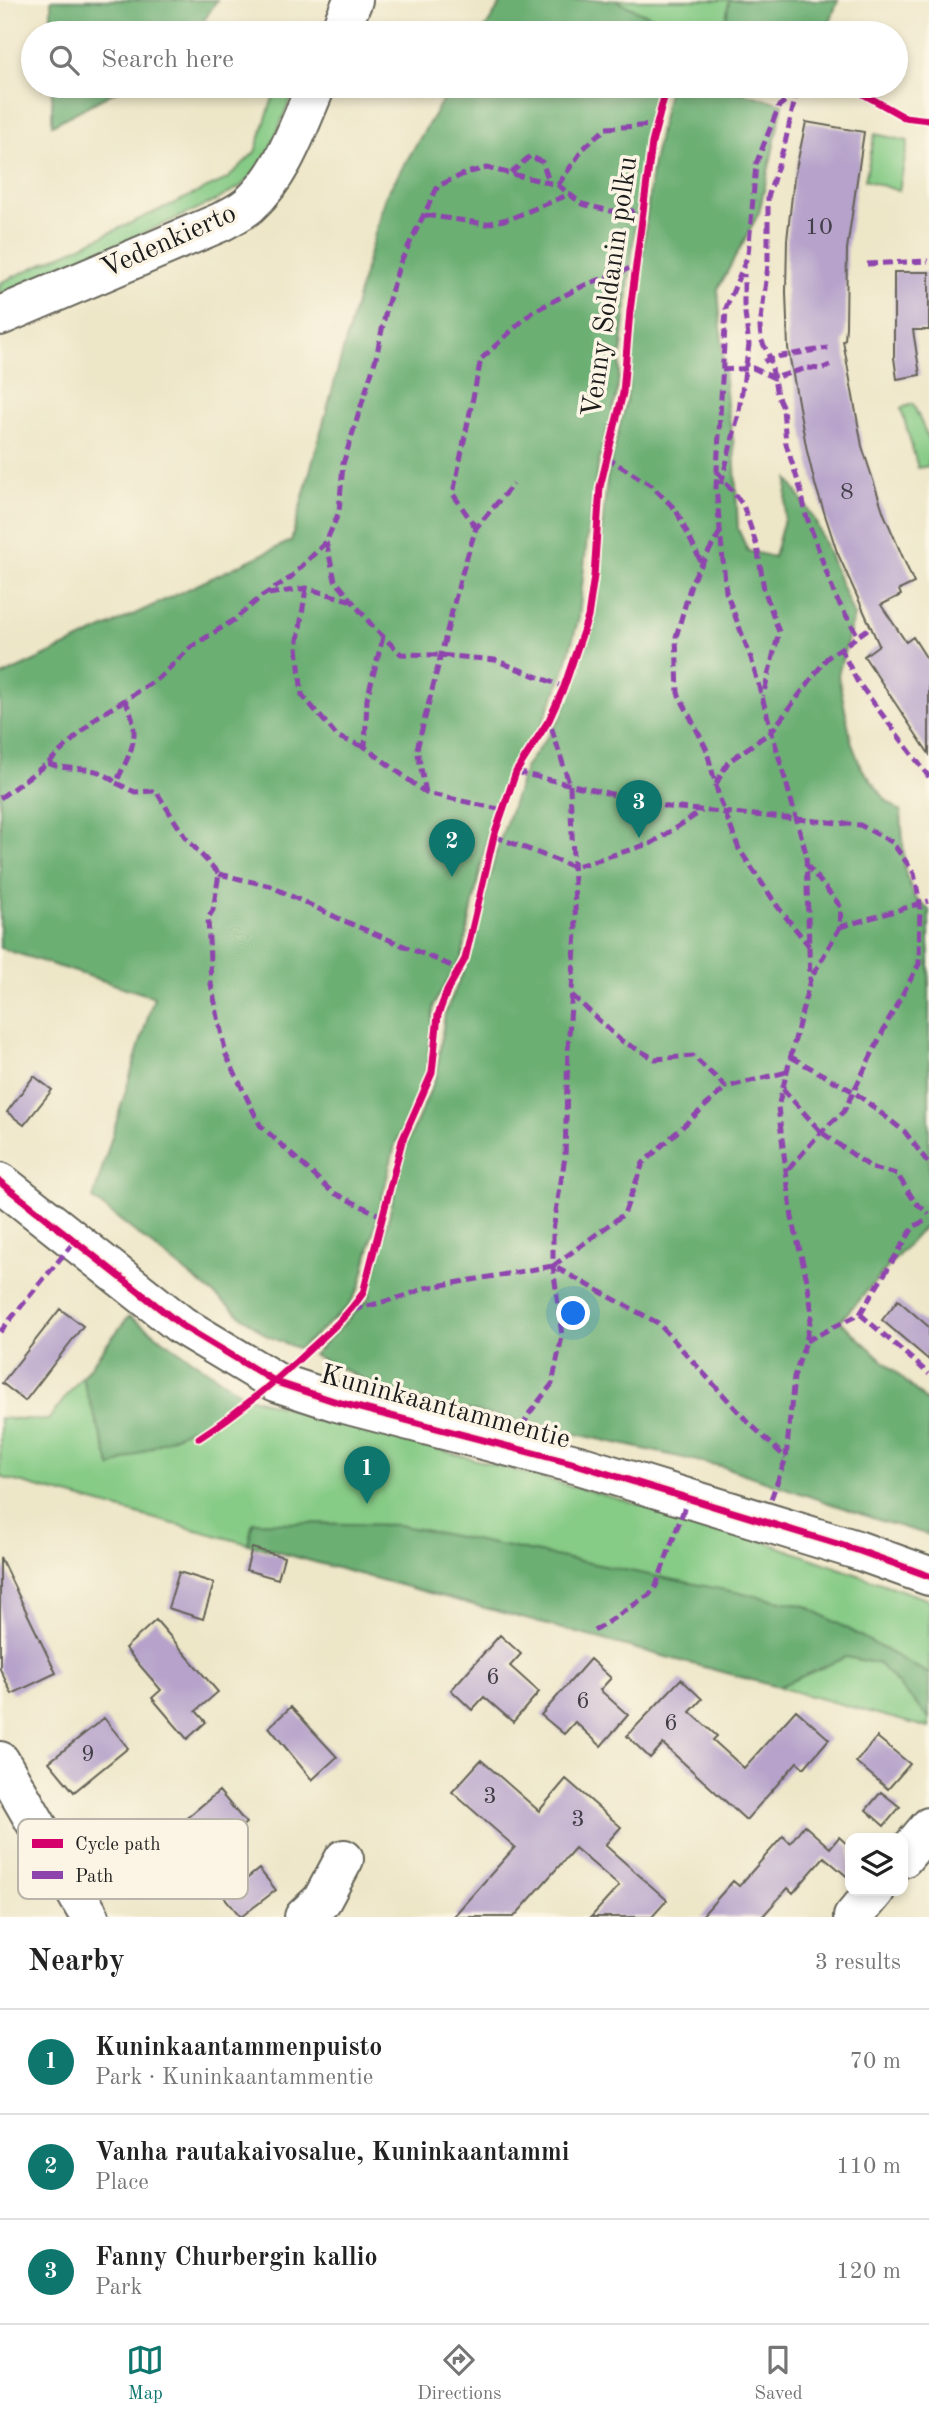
<!DOCTYPE html>
<meta charset="utf-8">
<style>
body{margin:0;font-family:"Old Standard TT",serif;background:#f2f2f2;color:#222}
.controls{position:absolute;right:21px;bottom:21px;display:grid;overflow:hidden;border-radius:14px;box-shadow:0 4px 10px #0003}
.controls button{width:63px;height:63px;display:grid;place-items:center;padding:0;border:0;border-bottom:2px solid #e0e0e0;background:#fff;color:#222;font:35px sans-serif}
.you{position:absolute;left:574px;top:1314px;width:24px;height:24px;margin:-18px;border:5px solid #fff;border-radius:50%;background:#1a73e8;box-shadow:0 0 0 10px #1a73e833}
.badge{display:grid;place-items:center;width:46px;height:46px;border-radius:50%;background:#0f766e;color:#fff;font-size:23px;font-weight:700}
.pin{position:absolute;translate:-50% -58px;filter:drop-shadow(0 2px 4px #0008)}
.pin::after{content:'';position:absolute;top:37px;width:24px;height:21px;background:inherit;clip-path:polygon(0 0,100% 0,50% 100%)}
.list{margin:0;padding:0;list-style:none}
h2{display:flex;justify-content:space-between;align-items:center;height:91px;margin:0;padding:0 28px;font-size:30px}
h2 small{font-size:23px;font-weight:400;color:#767676}
.list li{display:grid;grid-template-columns:46px 1fr auto;gap:21px;align-items:center;box-sizing:border-box;height:105px;padding:0 28px;border-top:2px solid #e0e0e0}
.list b{display:block;font-size:26px;white-space:nowrap}
.list p{margin:0;font-size:23px;white-space:nowrap;color:#767676}
.list em{font-size:23px;font-style:normal;color:#767676}
.icon{flex:none;width:38px;height:38px;fill:none;stroke:currentColor;stroke-width:2;stroke-linecap:round;stroke-linejoin:round}
.map{position:relative;flex:none;width:929px;height:1917px;overflow:hidden}
.search{position:absolute;background:#fff;box-shadow:0 4px 10px #0003;left:21px;right:21px;top:21px;height:77px;display:flex;align-items:center;gap:18px;box-sizing:border-box;padding:0 24px;border-radius:38px;color:#767676;font-size:26px}
.sheet{height:406px;background:#fff}
nav{display:flex;justify-content:space-around;align-items:center;box-sizing:border-box;height:98px;border-top:2px solid #e0e0e0;background:#fff;font-size:19px;color:#767676}
nav a{display:grid;justify-items:center;gap:4px}
nav .on{color:#0f766e}
.map>svg:first-child{display:block}
.green{fill:#86cb86;stroke:#517451;stroke-width:2}
.forest{fill:#6caf73;stroke:#446648;stroke-width:2}
.building{fill:#b6a2ca}
.lines{fill:none;stroke-linecap:round;stroke-linejoin:round}
.minor-casing{stroke:#656358;stroke-width:42}
.minor{stroke:#fff;stroke-width:38}
.quiet{stroke:#8e44ad;stroke-width:5;stroke-dasharray:10 5;stroke-linecap:butt}
.cycleway-casing{stroke:#fcf5e5;stroke-width:11}
.cycleway{stroke:#d6006c;stroke-width:7}
.labels{text-anchor:middle;dominant-baseline:central;stroke-width:7;stroke-linejoin:round;paint-order:stroke}
.number-label{font-size:24px;fill:#423e48}
.street-label{font-size:28px;fill:#1c1c1c;stroke:#fcf5e5}
.key{fill:#fcf5e5;stroke:#b9b4a9;stroke-width:2}
.key-label{font-size:19px;fill:#1c1c1c}
</style>
<div class="map">
<svg width="929" height="1917" viewBox="0 0 929 1917">
<rect width="100%" height="100%" fill="#fcf5e5"/>
<filter id="ink" filterUnits="userSpaceOnUse"><feTurbulence type="fractalNoise" baseFrequency=".0143" numOctaves="2"/><feDisplacementMap in="SourceGraphic" scale="14" xChannelSelector="R" yChannelSelector="G"/><feConvolveMatrix kernelMatrix="1 2 1 2 8 2 1 2 1" color-interpolation-filters="sRGB"/></filter>
<filter id="wash" filterUnits="userSpaceOnUse"><feTurbulence type="fractalNoise" baseFrequency=".00686" numOctaves="4" result="noise"/><feDisplacementMap in="SourceGraphic" scale="28" xChannelSelector="R" yChannelSelector="G"/><feGaussianBlur stdDeviation="1.57" result="paint"/><feColorMatrix in="noise" values="0 0 0 0 0 0 0 0 0 0 0 0 0 0 0 0 0 1.4 0 .05"/><feComposite in="paint" operator="in"/></filter>
<g filter="url(#wash)">
<rect width="100%" height="100%" fill="#ede6c7"/>
<path class="green" d="M503 0H838L826 33H553Z
M277 86H296L264 164 241 186 217 200 0 298V283L227 179 255 152Z
M875 134 908 141 899 191 865 180Z
M913 404 929 440V466L918 468 901 408Z
M129 1316 244 1396 731 1530 929 1600V1728L0 1477V1418L48 1420Z"/>
<path class="forest" d="M51 0H217L196 33H51Z
M503 0H614L686 32 482 33Z
M729 0H838L826 33H728L726 20Z
M52 86H126L52 125Z
M451 86H659L648 138 634 235 617 394 599 461 588 528 579 617 563 675 542 724 517 757 490 823 462 957 434 1004 426 1076 395 1145 360 1287 348 1307 299 1349 267 1336 93 1199 154 997 0 948V677L291 541 385 197Z
M669 86H719L783 104 759 213 718 289 727 406 734 445 738 529 748 551 774 557 784 519 788 479 815 520 854 616 838 675 852 744 861 767 886 800 901 812 905 872 915 898 929 910V1221L840 1321 929 1403V1535L881 1521 724 1467 392 1393 313 1355 369 1298 406 1146 436 1077 445 1013 468 961 497 849 526 766 560 719 593 624 607 478 628 392 652 168Z
M129 1316 244 1396 221 1414 111 1467 82 1377Z
M253 1522 398 1525 806 1606 929 1674V1718L879 1664 846 1657 778 1687 248 1544Z"/>
<g id="blocks">
<path class="building" d="M806 122 864 132 847 249 846 327 845 340 843 341 862 446 884 514 914 583 899 590 901 595 881 605 906 642 913 637 929 662V754L864 656 879 645 837 552 815 484 807 451 788 348 786 292 787 240 794 178Z
M894 272H929V330H913L920 375 897 379 894 358Z
M34 1076 52 1090 24 1125 7 1112Z
M898 1300 929 1327V1360L882 1320Z
M60 1309 83 1326 25 1401 2 1383Z
M252 1548 284 1557 278 1579 246 1570Z
M0 1557 56 1673 12 1694 0 1669Z
M179 1572 214 1583 203 1619 168 1608Z
M156 1620 218 1692 196 1711 206 1722 187 1739 152 1698 161 1690 125 1648Z
M500 1635 521 1654 510 1666 539 1692 513 1722 484 1697 472 1710 451 1690Z
M590 1659 611 1678 600 1690 628 1715 601 1746 575 1722 564 1734 541 1715Z
M681 1679 702 1699 690 1712 717 1736 713 1740 744 1768 796 1710 829 1739 804 1768 797 1762 746 1820 663 1744 650 1758 627 1736Z
M291 1707 337 1757 312 1780 269 1727Z
M104 1718 128 1748 74 1792 49 1762Z
M877 1737 910 1764 888 1789 856 1762Z
M481 1760 539 1811 566 1779 621 1827 605 1845 667 1900 652 1917H591L619 1886 575 1848 514 1917H453L515 1847 452 1792Z
M219 1791 246 1823 208 1855 196 1840 134 1891 107 1859 146 1827 158 1842Z
M881 1792 900 1807 884 1826 866 1810Z
M804 1825 830 1848 839 1837 850 1847V1879L824 1857 793 1893 788 1888 762 1917H701L733 1881 739 1886 783 1836 790 1843Z
M259 1869 276 1890 241 1917 224 1897Z"/>
</g>
</g>
<g filter="url(#ink)">
<use href="#blocks" fill-opacity="0" stroke="#656358" stroke-width="2"/>
<g class="lines">
<g class="minor-casing">
<path id="minor" d="M339 33 353 0
M0 316 221 222C230 217 241 212 249 205 284 173 298 127 316 86
M0 1182 181 1325 276 1382 337 1402 579 1465 857 1550 929 1576
M0 1761 90 1917
M903 1858 929 1827
M304 1917 322 1900 344 1859
M853 1917 875 1891"/>
</g>
<use href="#minor" class="minor"/>
<path class="quiet" d="M797 90 785 143 768 197V265L760 327 761 339 770 358 777 395 783 408 786 444 801 491 806 515 835 596 858 636
M511 173 530 156 542 162 550 183
M558 185 583 149 606 128 656 125
M425 215 486 224 512 218 570 194
M867 264 928 261
M764 362 770 358 828 348
M722 370 753 368 774 378 807 368 821 369 830 365
M606 457 652 486 676 510 702 564
M717 471 743 505 757 546 764 589 779 632 763 696
M721 484 738 417 749 345 744 305V274
M476 528 453 494 481 359 532 312 585 285 636 266
M720 532 692 581 676 637 678 693 706 748 719 797 739 849 778 907 809 946
M326 542 335 580 374 628 401 654 440 655 495 660 564 687
M306 588 297 647 302 695 338 737 365 747
M269 594 306 588 352 601
M383 637 367 699 365 747 426 793 503 810
M840 647 857 681 929 777
M48 763C73 774 93 761 116 783
M516 772 668 807 860 825 892 842 914 873 920 904 919 964 889 1019 844 1111 821 1132 787 1171
M716 784 728 762 772 731 827 658 868 629
M426 793 417 749 460 580 476 528 513 484
M0 798 48 763 97 717 125 700
M494 836 574 867 652 843 702 811
M806 864 841 907 840 927 810 980
M219 874 270 886 342 920 459 969
M840 927 929 901
M572 995 620 1040 655 1059 693 1056 726 1087 787 1072
M791 1057 854 1092 905 1132 929 1164
M783 1089 821 1132 872 1168 897 1174 915 1202 929 1214
M384 1217 332 1192 260 1125 226 1055 211 984 208 918 213 910 219 874 185 837 156 791 135 792 116 783C131 750 143 736 125 700L159 678 191 647 234 620 262 596 290 578 326 542 339 512 343 464 376 358 387 306 400 263 438 186 466 173 487 168 558 185 582 204 611 211H643
M553 1266 624 1214 643 1163 726 1087
M353 1310 405 1296 425 1288 553 1266 658 1323 747 1421 786 1458
M860 1314 929 1374
M0 1332 74 1242
M806 1341 860 1314 914 1226 929 1219
M523 1428 528 1415 552 1384 562 1336 553 1266V1230L565 1157 568 1049 576 931 570 786 549 720
M771 1499 786 1458 794 1377 806 1341 812 1313 807 1280 792 1218 778 1107 810 980 806 853 751 658 726 592 716 488 726 308 748 255 756 164 779 106 794 94 798 86
M594 1631 649 1595 656 1586 688 1498"/>
<g class="cycleway-casing">
<path id="cycleway" d="M849 86 904 117 929 120
M0 1182 181 1325 276 1382 337 1402 579 1465 857 1550 929 1576
M199 1438C241 1411 274 1383 310 1349 329 1332 348 1315 363 1293L402 1141 432 1073 438 1015 447 991 465 959 494 836 516 772 549 720 564 687 588 617 594 576 600 487 623 393 630 311 652 143 667 86"/>
</g>
<use href="#cycleway" class="cycleway"/>
</g>
</g>
<g class="labels">
<g class="number-label">
<text x="819" y="228">10</text>
<text x="847" y="493">8</text>
<text x="493" y="1678">6</text>
<text x="583" y="1702">6</text>
<text x="671" y="1724">6</text>
<text x="88" y="1755">9</text>
<text x="490" y="1797">3</text>
<text x="578" y="1820">3</text>
</g>
<g class="street-label">
<text transform="translate(169 242) rotate(-24)">Vedenkierto</text>
<text transform="translate(611 287) rotate(-82)">Venny Soldanin polku</text>
<text transform="translate(445 1408) rotate(15)">Kuninkaantammentie</text>
</g>
</g>
<rect x="18" y="1819" width="230" height="80" rx="10" class="key"/>
<rect x="32" y="1839" width="31" height="9" fill="#d6006c"/>
<rect x="32" y="1871" width="31" height="8" fill="#8e44ad"/>
<g class="key-label">
<text x="75" y="1850">Cycle path</text>
<text x="75" y="1882">Path</text>
</g>
</svg>
<div class="controls">
<button><svg class="icon" aria-label="layers" viewBox="0 0 24 24"><path d="M12 4l9 5-9 5-9-5zM3 14l9 5 9-5"/></svg></button>
</div>
<div class="you"></div>
<div class="pin badge" style="left:367px;top:1504px">1</div>
<div class="pin badge" style="left:452px;top:877px">2</div>
<div class="pin badge" style="left:639px;top:838px">3</div>
<div class="search"><svg class="icon" aria-label="search" viewBox="0 0 24 24"><circle cx="10" cy="10" r="6"/><path d="M15 15l6 6"/></svg>Search here</div>
</div>
<section class="sheet">
<h2>Nearby<small>3 results</small></h2>
<ul class="list">
<li><span class="badge">1</span><div><b>Kuninkaantammenpuisto</b><p>Park · Kuninkaantammentie</p></div><em>70 m</em></li>
<li><span class="badge">2</span><div><b>Vanha rautakaivosalue, Kuninkaantammi</b><p>Place</p></div><em>110 m</em></li>
<li><span class="badge">3</span><div><b>Fanny Churbergin kallio</b><p>Park</p></div><em>120 m</em></li>
</ul>
</section>
<nav>
<a class="on"><svg class="icon" aria-label="map" viewBox="0 0 24 24"><path d="M3 6l6-2 6 2 6-2v14l-6 2-6-2-6 2zM9 4v14M15 6v14"/></svg>Map</a>
<a><svg class="icon" aria-label="directions" viewBox="0 0 24 24"><path d="M12 3l9 9-9 9-9-9zM9 14v-3h6M13 9l2 2-2 2"/></svg>Directions</a>
<a><svg class="icon" aria-label="saved" viewBox="0 0 24 24"><path d="M7 4h10v16l-5-4-5 4z"/></svg>Saved</a>
</nav>
